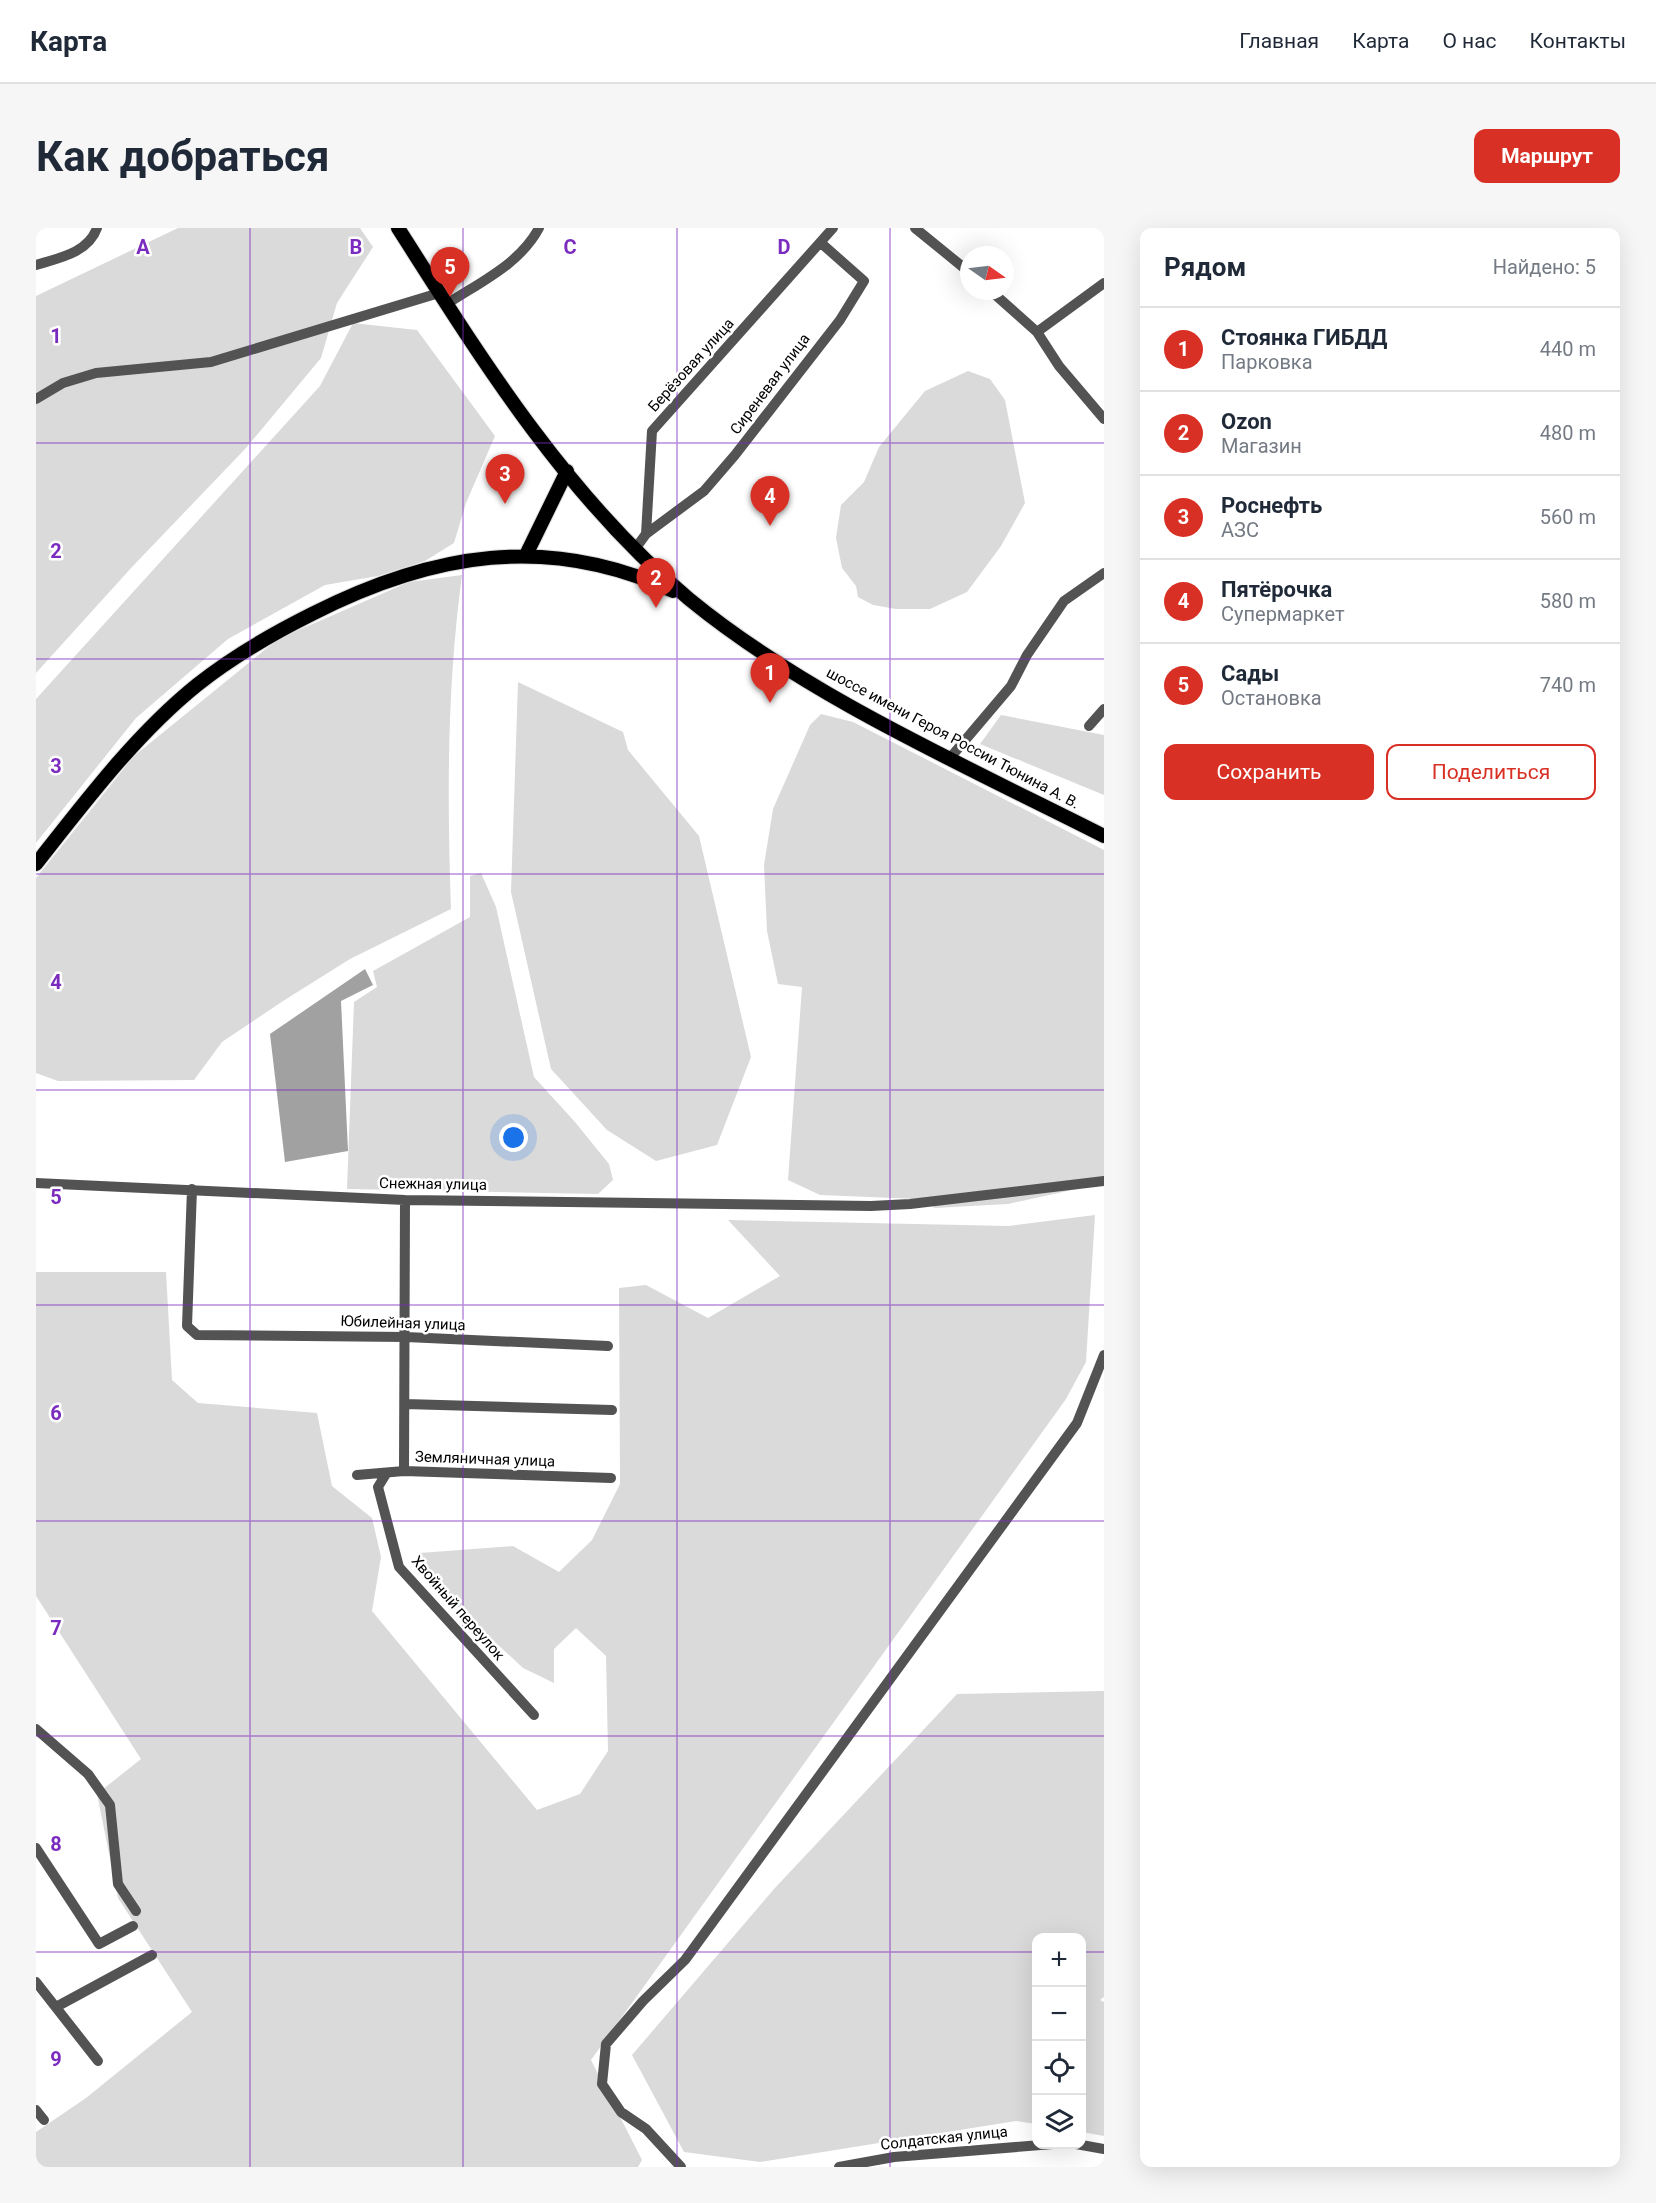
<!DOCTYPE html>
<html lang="ru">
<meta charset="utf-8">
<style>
body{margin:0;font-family:Roboto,sans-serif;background:#f6f6f7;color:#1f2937}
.controls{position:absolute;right:18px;bottom:18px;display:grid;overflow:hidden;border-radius:12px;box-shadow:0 6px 24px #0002}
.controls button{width:54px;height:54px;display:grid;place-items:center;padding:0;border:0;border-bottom:2px solid #e0e1e3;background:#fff;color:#1f2937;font:30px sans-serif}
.compass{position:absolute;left:924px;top:18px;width:54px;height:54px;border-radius:50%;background:#fff;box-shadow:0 6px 24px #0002;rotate:104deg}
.you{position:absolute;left:478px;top:910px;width:21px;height:21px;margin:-15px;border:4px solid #fff;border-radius:50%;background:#1a73e8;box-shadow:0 0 0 9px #1a73e833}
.badge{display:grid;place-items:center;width:39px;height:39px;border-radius:50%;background:#d93025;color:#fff;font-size:20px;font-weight:700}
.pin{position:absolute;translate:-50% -50px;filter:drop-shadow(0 2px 3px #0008)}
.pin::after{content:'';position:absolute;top:32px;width:21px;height:18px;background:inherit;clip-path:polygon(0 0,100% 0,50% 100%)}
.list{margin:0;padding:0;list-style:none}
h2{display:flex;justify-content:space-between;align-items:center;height:78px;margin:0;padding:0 24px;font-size:26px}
h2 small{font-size:20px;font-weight:400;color:#747a83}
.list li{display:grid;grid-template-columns:39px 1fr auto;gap:18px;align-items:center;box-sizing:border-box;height:84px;padding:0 24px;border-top:2px solid #e0e1e3}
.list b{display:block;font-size:22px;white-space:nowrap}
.list p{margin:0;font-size:20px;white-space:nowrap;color:#747a83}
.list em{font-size:20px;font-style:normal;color:#747a83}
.actions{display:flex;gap:12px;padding:18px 24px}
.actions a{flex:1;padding:14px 0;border:2px solid #d93025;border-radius:12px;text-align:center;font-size:21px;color:#d93025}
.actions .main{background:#d93025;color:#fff}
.icon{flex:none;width:33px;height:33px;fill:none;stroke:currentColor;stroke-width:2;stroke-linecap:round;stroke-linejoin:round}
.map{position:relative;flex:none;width:1068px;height:1939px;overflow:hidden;border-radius:12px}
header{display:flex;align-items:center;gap:36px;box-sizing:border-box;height:84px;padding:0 30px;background:#fff;border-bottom:2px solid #e0e1e3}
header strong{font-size:28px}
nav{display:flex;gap:33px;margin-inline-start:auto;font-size:21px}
.intro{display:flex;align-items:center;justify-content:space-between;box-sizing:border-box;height:144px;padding:0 36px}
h1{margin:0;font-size:42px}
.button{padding:15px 27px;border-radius:12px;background:#d93025;color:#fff;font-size:21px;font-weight:700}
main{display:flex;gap:36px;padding:0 36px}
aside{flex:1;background:#fff;border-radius:12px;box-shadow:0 6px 24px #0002}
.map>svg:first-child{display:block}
.green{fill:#dadada}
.water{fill:#a1a1a1}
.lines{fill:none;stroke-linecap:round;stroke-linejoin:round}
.major-casing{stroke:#dbdbdb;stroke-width:16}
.minor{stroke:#535353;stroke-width:10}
.major{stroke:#000;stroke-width:14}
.grid{fill:none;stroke:#7b2cbf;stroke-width:1.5;stroke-opacity:0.55}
.labels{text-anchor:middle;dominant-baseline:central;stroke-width:5;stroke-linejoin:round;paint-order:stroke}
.street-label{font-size:15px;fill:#000;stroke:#fff}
.grid-label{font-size:20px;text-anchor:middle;font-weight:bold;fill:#7b2cbf;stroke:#fff;stroke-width:5;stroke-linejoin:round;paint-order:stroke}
</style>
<header>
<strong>Карта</strong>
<nav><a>Главная</a><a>Карта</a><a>О нас</a><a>Контакты</a></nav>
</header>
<div class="intro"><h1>Как добраться</h1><a class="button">Маршрут</a></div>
<main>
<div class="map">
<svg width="1068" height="1939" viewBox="0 0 1068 1939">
<rect width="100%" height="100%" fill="#fff"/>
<path class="green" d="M142 0H324L337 19 301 75 285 130 210 220 96 339 0 445V68Z
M317 95 381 102 459 208 430 275 418 315 389 333 342 348 289 357 192 411 100 490 0 615V471L284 158Z
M932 143 954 151 969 172 989 275 965 318 931 364 894 381H860L837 377 822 369 820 358 806 340 800 310 805 277 828 254 843 219 889 163Z
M426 347C411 458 411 568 415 681L314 731 247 773 186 814 158 852 22 853 0 845V650L98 528 242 411 373 354Z
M482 454 587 504 592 522 663 608 715 829 681 917 620 933 571 902 515 841 475 664Z
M785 486 817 494 1068 622V955L972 976 899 980 882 971 784 967 752 952 766 759 742 756 731 703 728 637 737 581 774 497Z
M965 487 1068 507V567L944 516Z
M445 645 460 679 498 849 539 894 573 936 577 952 562 966 311 961 318 774 341 759 337 743 434 689V648Z
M1059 987 1050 1134 1030 1171 555 1832 606 1932 602 1939H0V1904L50 1870 156 1784 82 1670 61 1566 105 1531 0 1368V1044H130L136 1152 162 1175 281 1185 296 1258 336 1290 345 1329 336 1383 501 1582 544 1566 572 1523 570 1428 540 1400 518 1421V1455L487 1440 406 1365 384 1325 477 1318 523 1344 556 1312 584 1256 583 1060 610 1057 672 1090 744 1048 692 992 973 998Z
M1068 1463V1769L1064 1772 1068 1774V1908L1046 1904V1710H1000V1896L980 1893 724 1934 648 1924 596 1827 738 1661 921 1466Z"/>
<path class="water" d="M329 741 337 757 305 773 312 923 249 934 234 806Z"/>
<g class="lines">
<g class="major-casing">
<path id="major" d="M362 0C446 132 531 269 653 371 771 468 932 539 1068 608
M490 327 531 243
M0 636C48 575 100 506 161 457 196 429 236 406 276 386 396 325 512 305 637 363"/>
</g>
<path class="minor" d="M879 0 933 44
M0 37C23 30 52 25 61 0
M955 63 1001 104 1023 138 1068 191
M411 76C444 54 484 36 503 0
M1001 104 1068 55
M0 171 27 155 60 145 175 134 403 65
M610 306 668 263 699 227 804 92 828 53 785 15
M599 321 610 306 616 203 797 0
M1053 498 1068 481
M914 530 975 458 991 427 1028 373 1068 345
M0 955 369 972 835 978 874 976 1068 953
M156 961 151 1098 161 1107 370 1109 572 1118
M369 1176 576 1182
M368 1243 369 972
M350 1246 342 1259 363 1339 498 1487
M321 1247 368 1243 575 1250
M0 1501 52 1546 74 1577 82 1656 100 1683
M0 1620 63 1716 97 1698
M0 1754 62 1833
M20 1779 116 1727
M0 1882 8 1892
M1040 1916 1068 1921
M645 1939 610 1901 585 1884 566 1856 570 1816 607 1773 649 1732 1041 1195 1068 1127
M803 1939 858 1929 1017 1916"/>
<use href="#major" class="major"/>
</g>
<path class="grid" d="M214 0V1939M427 0V1939M641 0V1939M854 0V1939M0 215H1068M0 431H1068M0 646H1068M0 862H1068M0 1077H1068M0 1293H1068M0 1508H1068M0 1724H1000M1046 1724H1068"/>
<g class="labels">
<g class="street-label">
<text transform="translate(655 137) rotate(-48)">Берёзовая улица</text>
<text transform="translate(734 156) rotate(-53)">Сиреневая улица</text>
<text transform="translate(917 510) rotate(28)">шоссе имени Героя России Тюнина А. В.</text>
<text transform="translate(397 956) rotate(1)">Снежная улица</text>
<text transform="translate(367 1095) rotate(2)">Юбилейная улица</text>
<text transform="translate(449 1231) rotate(2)">Земляничная улица</text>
<text transform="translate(422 1380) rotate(49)">Хвойный переулок</text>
<text transform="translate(908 1910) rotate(-6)">Солдатская улица</text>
</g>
</g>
<g class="grid-label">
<text x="107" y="26">A</text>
<text x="320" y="26">B</text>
<text x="534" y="26">C</text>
<text x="748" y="26">D</text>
<text x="20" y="115">1</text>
<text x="20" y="330">2</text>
<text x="20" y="545">3</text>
<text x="20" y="761">4</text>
<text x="20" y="976">5</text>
<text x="20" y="1192">6</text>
<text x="20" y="1407">7</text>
<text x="20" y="1623">8</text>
<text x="20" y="1838">9</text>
</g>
</svg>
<div class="controls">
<button>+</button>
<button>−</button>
<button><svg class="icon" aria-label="locate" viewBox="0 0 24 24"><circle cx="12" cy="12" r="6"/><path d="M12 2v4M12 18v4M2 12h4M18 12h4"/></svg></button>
<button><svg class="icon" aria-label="layers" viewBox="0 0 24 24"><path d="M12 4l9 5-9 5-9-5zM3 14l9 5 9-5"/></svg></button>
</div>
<svg class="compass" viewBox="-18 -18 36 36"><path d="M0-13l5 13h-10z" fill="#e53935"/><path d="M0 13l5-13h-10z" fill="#747a83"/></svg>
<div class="you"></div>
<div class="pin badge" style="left:734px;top:475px">1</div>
<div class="pin badge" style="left:620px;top:380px">2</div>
<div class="pin badge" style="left:469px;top:276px">3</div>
<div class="pin badge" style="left:734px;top:298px">4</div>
<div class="pin badge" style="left:414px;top:69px">5</div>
</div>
<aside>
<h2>Рядом<small>Найдено: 5</small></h2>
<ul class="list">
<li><span class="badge">1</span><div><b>Стоянка ГИБДД</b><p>Парковка</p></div><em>440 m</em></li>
<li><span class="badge">2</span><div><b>Ozon</b><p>Магазин</p></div><em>480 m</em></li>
<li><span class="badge">3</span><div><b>Роснефть</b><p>АЗС</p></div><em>560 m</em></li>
<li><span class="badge">4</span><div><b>Пятёрочка</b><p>Супермаркет</p></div><em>580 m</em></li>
<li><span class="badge">5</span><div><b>Сады</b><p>Остановка</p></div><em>740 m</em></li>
</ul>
<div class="actions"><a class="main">Сохранить</a><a>Поделиться</a></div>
</aside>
</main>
